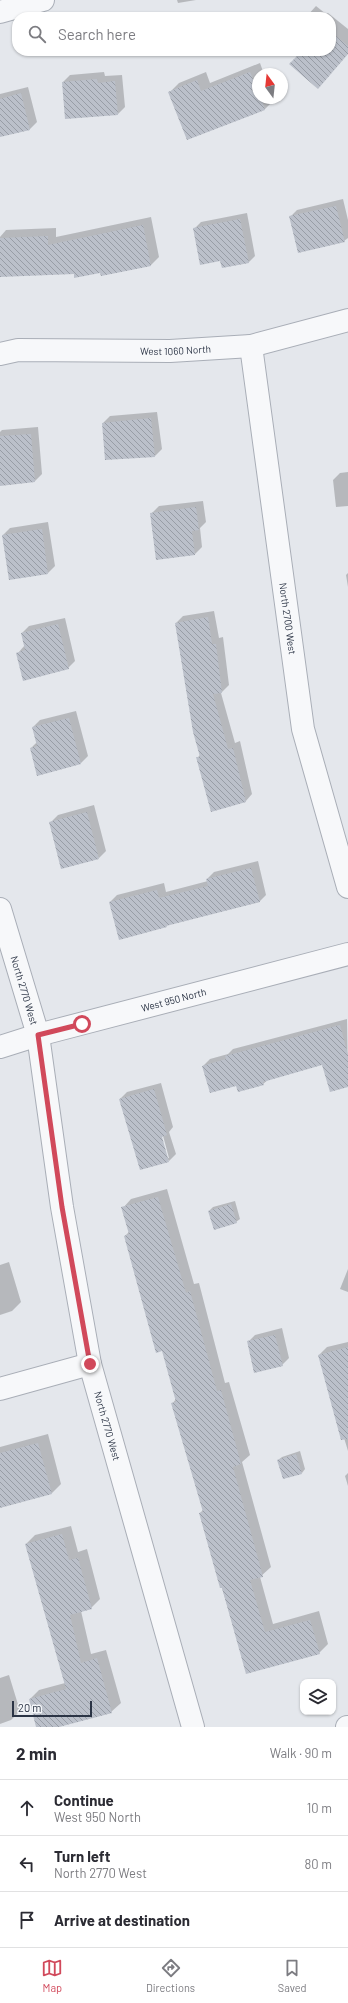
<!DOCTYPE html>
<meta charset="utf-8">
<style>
body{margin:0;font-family:Barlow,sans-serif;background:#f7f7f7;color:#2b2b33}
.controls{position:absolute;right:12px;bottom:12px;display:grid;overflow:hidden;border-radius:8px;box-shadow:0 1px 3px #0004}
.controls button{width:36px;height:36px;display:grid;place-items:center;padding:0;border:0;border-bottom:1px solid #e1e1e2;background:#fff;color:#2b2b33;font:20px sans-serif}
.compass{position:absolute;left:252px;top:68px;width:36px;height:36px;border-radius:50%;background:#fff;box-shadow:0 1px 3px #0004;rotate:345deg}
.scale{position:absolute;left:12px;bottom:10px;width:80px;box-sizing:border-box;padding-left:4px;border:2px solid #2b3445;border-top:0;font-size:11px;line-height:14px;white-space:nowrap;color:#2b3445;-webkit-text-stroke:3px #f4f6f9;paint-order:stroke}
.stop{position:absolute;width:12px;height:12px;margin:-9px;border:3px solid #d1495b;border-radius:50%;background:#fff}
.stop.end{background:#d1495b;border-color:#fff;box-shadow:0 1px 4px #0008}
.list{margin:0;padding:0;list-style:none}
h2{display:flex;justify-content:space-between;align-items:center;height:52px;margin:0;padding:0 16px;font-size:17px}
h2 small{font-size:13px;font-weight:400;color:#7c7c81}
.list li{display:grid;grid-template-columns:26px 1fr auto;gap:12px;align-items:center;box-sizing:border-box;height:56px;padding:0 16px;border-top:1px solid #e1e1e2}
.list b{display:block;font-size:15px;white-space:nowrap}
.list p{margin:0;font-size:13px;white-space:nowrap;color:#7c7c81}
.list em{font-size:13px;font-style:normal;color:#7c7c81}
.icon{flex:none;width:22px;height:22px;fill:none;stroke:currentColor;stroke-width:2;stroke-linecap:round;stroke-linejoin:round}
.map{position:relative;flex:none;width:348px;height:1727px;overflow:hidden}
.search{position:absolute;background:#fff;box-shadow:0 1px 3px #0004;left:12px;right:12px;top:12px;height:44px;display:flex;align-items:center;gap:10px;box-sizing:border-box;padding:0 14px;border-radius:16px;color:#7c7c81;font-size:15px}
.sheet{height:220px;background:#fff}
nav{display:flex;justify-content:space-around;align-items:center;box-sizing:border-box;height:56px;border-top:1px solid #e1e1e2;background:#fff;font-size:11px;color:#7c7c81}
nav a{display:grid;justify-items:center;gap:2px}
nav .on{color:#d1495b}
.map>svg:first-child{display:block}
.shadow{fill:#0003;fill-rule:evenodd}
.building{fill:url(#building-back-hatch)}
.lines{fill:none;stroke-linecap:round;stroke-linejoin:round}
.minor-casing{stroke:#a9aeb7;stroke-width:24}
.minor{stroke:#f7f8fa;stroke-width:22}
.route{stroke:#d1495b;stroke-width:5}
.labels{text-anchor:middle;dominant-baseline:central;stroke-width:3.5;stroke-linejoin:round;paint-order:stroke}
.street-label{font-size:10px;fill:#2b3445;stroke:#f4f6f9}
</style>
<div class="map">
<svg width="348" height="1727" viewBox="0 0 348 1727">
<defs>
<pattern id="building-back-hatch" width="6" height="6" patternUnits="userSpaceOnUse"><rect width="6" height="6" fill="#bbc0ca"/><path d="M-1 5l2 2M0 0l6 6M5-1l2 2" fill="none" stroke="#989da6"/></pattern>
</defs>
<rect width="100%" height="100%" fill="#e4e7ec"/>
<path class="shadow" d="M177 0H196L178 3Z
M316 6 326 14 328 13 348 29V54L303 51H331V17H306Z
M260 63 264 74H258V98H273L274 100 265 109 170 92 179 83 206 72 210 83Z
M104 72 105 76 122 75 125 107 118 114 63 82 70 75Z
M28 87 37 122 30 129 0 136V94Z
M343 199 348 220V238L344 241 290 217 297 210Z
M247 213 255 256 248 263 221 260 194 229 201 222Z
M151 217 159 257 151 265 102 275 100 271 0 276V237L6 230 56 228V237Z
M157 412 162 449 155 456 106 459 103 423 110 416Z
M38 427 42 474 35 481 0 485V432L2 430Z
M348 472V506L336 507 333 480 340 473Z
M203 501 206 522 200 528 202 547 195 554 152 513 159 506Z
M48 522 55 566 48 573 3 535 10 528Z
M348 573V587L346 575Z
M214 611 219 638 223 637 229 685 221 693 235 743 240 741 252 794 245 802 197 758 200 755 176 623 183 616Z
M65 618 75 661 68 668 18 653 25 645 22 633 29 626Z
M76 711 88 756 81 763 31 748 37 742 33 727 40 720Z
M94 805 106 851 99 858 51 822 58 815Z
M258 861 266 895 259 902 168 924 166 927 110 902 117 895 164 883 166 892 208 881 207 879 214 872Z
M347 1019 348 1086 323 1064 269 1079 263 1084H237L203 1066 210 1059 228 1054 233 1049Z
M161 1083 173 1127 169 1132 176 1154 169 1161 120 1099 127 1092ZM162 1132 169 1158H167L160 1133Z
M167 1189 194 1284 199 1283 225 1383 229 1382 250 1455 242 1462 271 1567 260 1577 273 1624 319 1611 328 1644 319 1653 247 1673 200 1513 203 1510 172 1404 176 1399 163 1350 125 1236 129 1232 123 1208 131 1199Z
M235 1201 240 1219 236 1222 209 1211 213 1207Z
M9 1262 21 1302 12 1311 0 1315V1265Z
M348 1269V1292L340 1289Z
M282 1328 289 1358 282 1365 248 1342 255 1335Z
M348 1342V1451L319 1355 327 1347Z
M48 1434 61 1484 52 1493 0 1507V1447Z
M300 1451 305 1469 302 1473 278 1460 282 1457Z
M348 1473V1486L345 1476Z
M71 1526 78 1552 87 1549 100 1599 91 1608 81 1611 91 1654 106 1650 121 1703 111 1712 55 1727H37L30 1699 39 1690 65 1683 26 1544 35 1535Z
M9 1675 20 1711 11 1720 0 1724V1678Z"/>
<path class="building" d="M331 32 348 46V54L318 89 289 64 302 51H331Z
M250 72 258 91V98H261L265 110 187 140 168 92 197 80 201 91Z
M97 79 98 83 115 81 118 115 65 119 62 82Z
M21 93 30 130 0 137V99Z
M336 206 345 242 298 253 289 216Z
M240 219 249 263 222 268 220 261 200 265 193 228Z
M143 225 151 266 101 276 100 273 74 278V274L0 277V238L48 236V245Z
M151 418 155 457 105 460 102 423Z
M31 434 35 482 0 486V436Z
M196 507 199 530 192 531 195 555 156 560 150 513Z
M42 529 48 574 9 580 2 535Z
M208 617 212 644H216L222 693 213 694 228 749 233 748 246 802 211 812 196 757H200L193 732 175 623Z
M58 624 69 669 23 681 16 653 25 650 21 633Z
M69 718 81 764 37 776 30 748 37 746 32 727Z
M87 812 99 859 61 869 49 822Z
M251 868 260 902 166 926 167 927 119 940 109 902 157 890 159 898 208 886 206 879Z
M340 1025 348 1055V1087L330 1092 322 1065 263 1082 264 1085 238 1092 236 1086 210 1093 202 1066 226 1059 225 1056Z
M154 1089 167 1135 162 1137 169 1162 140 1170 119 1099Z
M158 1197 186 1293 190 1291 217 1391 221 1390 241 1464 233 1467 263 1577 250 1580 265 1632 310 1620 320 1654 246 1674 222 1588H220L199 1513 203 1512 171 1403 176 1402 162 1351 156 1353 124 1236 129 1234 121 1207Z
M231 1204 237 1223 214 1230 208 1211Z
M275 1335 283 1366 254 1373 247 1341Z
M348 1347V1439L341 1440 318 1355Z
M38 1443 52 1494 0 1508V1453Z
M296 1454 302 1474 283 1479 277 1460Z
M62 1534 69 1560 78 1558 92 1609 70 1615 81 1663 97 1658 112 1713 59 1727H36L29 1699 66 1689 25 1544Z"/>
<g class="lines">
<g class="minor-casing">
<g id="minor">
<path d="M0 12 43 0"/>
<path id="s1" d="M251 346 303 729 348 887"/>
<path id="s2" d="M0 354 18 350 170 351 251 346 348 320"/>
<path id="s3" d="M0 909 38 1035 62 1207 90 1364 193 1727"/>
<path id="s4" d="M0 1047 38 1035 348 954"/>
<path d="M0 1389 90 1364"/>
<path d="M347 1727H348"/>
</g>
</g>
<use href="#minor" class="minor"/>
</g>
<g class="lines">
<path class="route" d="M82 1024 38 1035 62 1207 90 1364"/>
</g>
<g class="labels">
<g class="street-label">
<text stroke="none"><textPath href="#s2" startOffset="176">West 1060 North</textPath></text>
<text stroke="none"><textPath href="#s1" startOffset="275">North 2700 West</textPath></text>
<text stroke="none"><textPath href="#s3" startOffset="85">North 2770 West</textPath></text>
<text stroke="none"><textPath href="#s4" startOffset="180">West 950 North</textPath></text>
<text stroke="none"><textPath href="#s3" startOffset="529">North 2770 West</textPath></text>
</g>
</g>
</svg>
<div class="controls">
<button><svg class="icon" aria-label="layers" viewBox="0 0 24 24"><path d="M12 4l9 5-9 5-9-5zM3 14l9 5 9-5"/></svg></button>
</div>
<svg class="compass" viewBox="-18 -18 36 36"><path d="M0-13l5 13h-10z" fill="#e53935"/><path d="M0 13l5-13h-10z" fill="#7c7c81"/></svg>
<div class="scale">20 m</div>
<div class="stop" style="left:82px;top:1024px"></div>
<div class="stop end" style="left:90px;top:1364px"></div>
<div class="search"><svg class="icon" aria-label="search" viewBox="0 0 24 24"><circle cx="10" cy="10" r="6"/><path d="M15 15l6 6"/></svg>Search here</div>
</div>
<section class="sheet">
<h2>2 min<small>Walk · 90 m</small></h2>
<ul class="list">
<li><svg class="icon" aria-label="ahead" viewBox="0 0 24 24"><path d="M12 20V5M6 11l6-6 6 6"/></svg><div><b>Continue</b><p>West 950 North</p></div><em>10 m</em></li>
<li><svg class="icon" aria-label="left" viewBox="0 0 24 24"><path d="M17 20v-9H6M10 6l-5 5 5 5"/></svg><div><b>Turn left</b><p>North 2770 West</p></div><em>80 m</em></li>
<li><svg class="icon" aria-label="arrive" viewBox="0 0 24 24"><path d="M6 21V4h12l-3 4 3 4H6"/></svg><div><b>Arrive at destination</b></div></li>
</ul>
</section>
<nav>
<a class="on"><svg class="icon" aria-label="map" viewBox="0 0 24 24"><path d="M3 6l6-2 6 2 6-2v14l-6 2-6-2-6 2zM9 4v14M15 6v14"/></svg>Map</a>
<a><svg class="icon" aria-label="directions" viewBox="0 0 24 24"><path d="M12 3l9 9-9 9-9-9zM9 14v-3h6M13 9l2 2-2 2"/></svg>Directions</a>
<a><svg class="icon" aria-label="saved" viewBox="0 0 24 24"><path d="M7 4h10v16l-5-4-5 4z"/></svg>Saved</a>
</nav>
